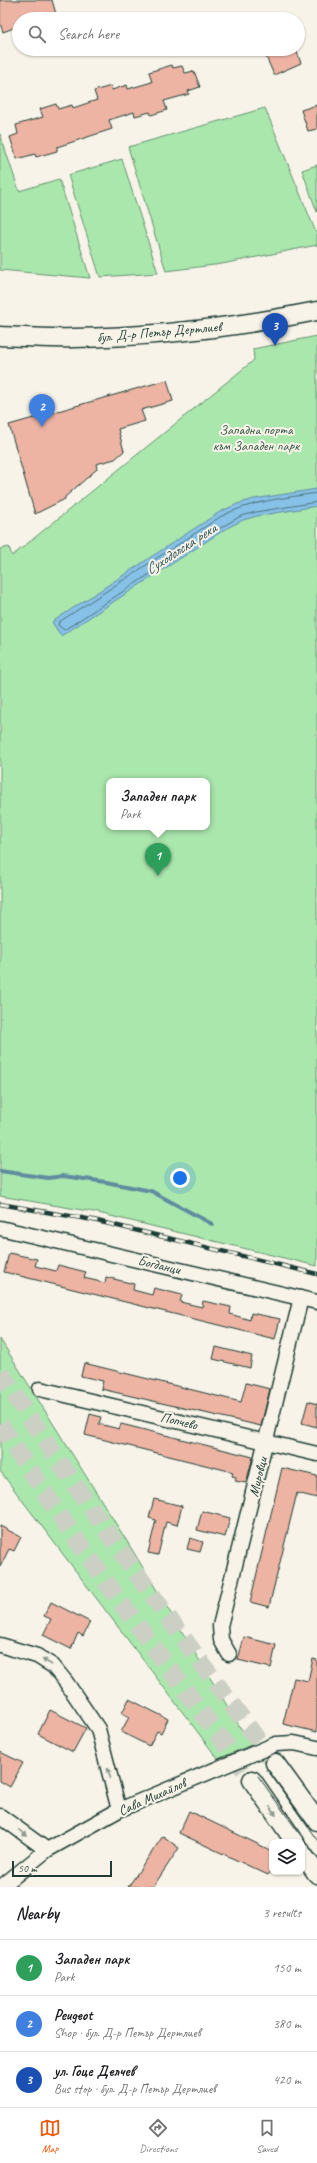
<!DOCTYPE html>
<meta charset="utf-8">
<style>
body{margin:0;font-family:Caveat,sans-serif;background:#f6f6f6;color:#202124}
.controls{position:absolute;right:12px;bottom:12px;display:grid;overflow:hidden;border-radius:8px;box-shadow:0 1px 3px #0004}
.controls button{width:36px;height:36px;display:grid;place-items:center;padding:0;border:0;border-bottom:1px solid #e0e0e0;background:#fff;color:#202124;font:20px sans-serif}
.scale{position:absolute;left:12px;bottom:10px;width:100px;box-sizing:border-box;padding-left:4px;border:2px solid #1f3d34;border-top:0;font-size:11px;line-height:14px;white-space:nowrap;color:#1f3d34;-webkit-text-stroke:3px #f7f3e8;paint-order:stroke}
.you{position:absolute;left:180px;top:1178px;width:14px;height:14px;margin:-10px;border:3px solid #fff;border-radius:50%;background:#1a73e8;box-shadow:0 0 0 6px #1a73e833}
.badge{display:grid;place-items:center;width:26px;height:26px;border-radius:50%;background:#ea580c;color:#fff;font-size:13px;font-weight:700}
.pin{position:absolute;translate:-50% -33px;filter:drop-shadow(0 1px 2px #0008)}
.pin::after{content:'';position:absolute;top:21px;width:14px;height:12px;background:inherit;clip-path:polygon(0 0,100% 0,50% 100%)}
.popup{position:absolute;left:106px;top:778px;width:104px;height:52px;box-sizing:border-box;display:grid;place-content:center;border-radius:8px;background:#fff;filter:drop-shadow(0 1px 3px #0005);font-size:13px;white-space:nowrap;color:#757577}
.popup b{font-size:15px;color:#202124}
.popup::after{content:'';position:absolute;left:50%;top:100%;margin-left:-8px;border:8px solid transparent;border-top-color:#fff}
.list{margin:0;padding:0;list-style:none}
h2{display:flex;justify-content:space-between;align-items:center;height:52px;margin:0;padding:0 16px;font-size:17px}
h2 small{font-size:13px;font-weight:400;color:#757577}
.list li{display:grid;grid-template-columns:26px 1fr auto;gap:12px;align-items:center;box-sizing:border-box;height:56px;padding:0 16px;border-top:1px solid #e0e0e0}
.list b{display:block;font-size:15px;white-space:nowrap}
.list p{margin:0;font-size:13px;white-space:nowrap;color:#757577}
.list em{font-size:13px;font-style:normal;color:#757577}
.icon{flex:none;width:22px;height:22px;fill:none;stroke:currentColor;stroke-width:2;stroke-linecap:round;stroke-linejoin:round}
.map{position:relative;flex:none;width:317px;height:1887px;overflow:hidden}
.search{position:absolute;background:#fff;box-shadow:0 1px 3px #0004;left:12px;right:12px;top:12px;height:44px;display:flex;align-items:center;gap:10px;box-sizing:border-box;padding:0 14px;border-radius:22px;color:#757577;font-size:15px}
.sheet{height:220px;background:#fff}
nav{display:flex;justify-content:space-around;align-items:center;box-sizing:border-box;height:56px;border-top:1px solid #e0e0e0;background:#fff;font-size:11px;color:#757577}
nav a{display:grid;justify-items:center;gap:2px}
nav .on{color:#ea580c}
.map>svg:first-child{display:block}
.green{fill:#aae7ad;stroke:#649270;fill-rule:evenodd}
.water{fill:#88c1e7;stroke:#5e8c9f}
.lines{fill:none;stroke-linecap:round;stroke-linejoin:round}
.shore{stroke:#49727c;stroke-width:1}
.stream{stroke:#5e8c9f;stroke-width:4}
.building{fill:#edb4a4;stroke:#1f3d34}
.major-tunnel{stroke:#cccfc4;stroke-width:18;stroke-dasharray:18 9;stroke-linecap:butt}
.minor-casing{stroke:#1f3d34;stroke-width:17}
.major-casing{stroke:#1f3d34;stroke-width:21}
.minor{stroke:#f7f3e8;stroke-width:14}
.major{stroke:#f7f3e8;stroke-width:18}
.tram{stroke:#1f3d34;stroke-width:1}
.rail-casing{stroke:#1f3d34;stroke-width:4.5}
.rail{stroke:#f7f3e8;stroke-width:3;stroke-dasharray:9;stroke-linecap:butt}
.oneway{fill:#8b988e}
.labels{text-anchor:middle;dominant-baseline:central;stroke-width:4;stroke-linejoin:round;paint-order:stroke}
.street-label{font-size:14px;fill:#1f3d34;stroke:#f7f3e8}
.park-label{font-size:14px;fill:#345646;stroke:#f7f3e8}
.water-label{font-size:15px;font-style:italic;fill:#345758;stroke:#f7f3e8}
</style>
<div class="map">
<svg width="317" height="1887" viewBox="0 0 317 1887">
<rect width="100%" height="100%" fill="#f7f3e8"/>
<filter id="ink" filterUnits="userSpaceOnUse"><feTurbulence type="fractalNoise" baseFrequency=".025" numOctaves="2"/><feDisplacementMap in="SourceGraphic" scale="8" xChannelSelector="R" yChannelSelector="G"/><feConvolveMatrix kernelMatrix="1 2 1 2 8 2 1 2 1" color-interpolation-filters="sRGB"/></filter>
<g filter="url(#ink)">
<path class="green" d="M265 108 317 235V245L222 264 166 271 128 147Z
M0 134 19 191 59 179 90 278 0 270Z
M122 159 158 273 100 277 68 175Z
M317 165V212L302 170Z
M317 336V1266L94 1212 0 1196V549L9 547 12 556 254 360 253 349ZM109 781H207V827H109Z
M0 1339 128 1543 251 1745 218 1759 0 1471Z"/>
<path class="water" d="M317 489V506L257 516 243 520 227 528 61 636 52 622 218 513 237 504 254 499Z"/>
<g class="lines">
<path class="shore" d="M317 493C284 498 250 501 220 517L59 622 58 625 64 630 225 525 241 516 256 512 317 502"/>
<path class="stream" d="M0 1171 48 1178 63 1176 106 1182 151 1191 212 1224"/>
</g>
<path class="building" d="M0 0H52L56 14 40 19H19V26L3 32 0 23Z
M270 49H287L289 53 296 50 301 63 274 75 264 52Z
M172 65 173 68 182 66 185 73 194 71 200 87 188 91 189 94 164 101 167 110 151 115 150 112 135 116 134 112 109 120 112 129 57 147V151L36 157 35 154 17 159 10 137 18 134 16 125 43 117 40 109 56 104 58 109 72 105 73 108 97 100 94 91 111 86 112 90 127 85 128 89 152 82 149 72Z
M317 105V129L308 131 301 110Z
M167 380 173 401 141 410 145 421 118 429 124 451 115 459 96 464 97 469 65 497V499L35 514 9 425Z
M9 1253 37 1259 35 1266 56 1271 58 1265 86 1272 84 1278 105 1283 106 1277 134 1284 133 1290 152 1295 154 1288 182 1295 180 1302 202 1307 203 1301 231 1307 230 1314 250 1320 251 1313 280 1319 275 1339 4 1272Z
M216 1347 252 1356 250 1368 213 1359Z
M84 1363 241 1402 246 1383 270 1389 261 1426 101 1389 103 1381 81 1376Z
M308 1401 317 1404V1427L302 1423Z
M90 1414 101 1417 99 1424 119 1429 121 1424 253 1457 246 1483 235 1481 236 1477 232 1476 233 1472 85 1435Z
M282 1468 317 1476V1498L297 1493 269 1607 250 1602Z
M154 1499 182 1506 177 1525 166 1522 158 1555 148 1553 156 1520 149 1518Z
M202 1511 230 1518 225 1537 197 1530Z
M0 1526 21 1537 14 1551 9 1549 0 1567Z
M190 1538 203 1542 200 1552 187 1549Z
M51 1602 90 1622 83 1636 78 1633 71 1649 43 1635 51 1619 44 1616Z
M244 1637 276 1645 271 1668 238 1660Z
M313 1659 317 1660V1732L283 1724 294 1678 308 1681Z
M129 1699 168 1719 161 1733 157 1731 149 1746 121 1732 129 1717 122 1713Z
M50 1710 86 1728 73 1752 38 1734Z
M0 1752 23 1763 10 1787 0 1781Z
M189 1811 272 1851V1868L268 1875 179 1833Z
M163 1836 179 1848 153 1887H128Z"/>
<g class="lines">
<path class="major-tunnel" d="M0 1372C86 1506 180 1635 275 1763
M0 1424C77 1547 165 1663 252 1780"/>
<g class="minor-casing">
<path id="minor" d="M0 1228 317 1302
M40 1389 317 1454
M0 1645 37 1656 53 1666 66 1682 98 1729 119 1810
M229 1654 221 1640 220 1626 301 1298
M0 1816 47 1850
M1 1887 47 1850 119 1810 276 1744 294 1743 317 1748"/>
</g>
<g class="major-casing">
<path id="major" d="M0 336C24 337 49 339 73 338 155 337 237 327 317 311
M275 1763 317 1821
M252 1780 295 1842
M302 1853 317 1874"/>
</g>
<use href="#minor" class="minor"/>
<use href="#major" class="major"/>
<path class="tram" d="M267 1769 317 1840
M258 1776 317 1858"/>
<g class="rail-casing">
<path id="rail" d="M0 1204 93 1220 317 1274"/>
</g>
<use href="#rail" class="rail"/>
</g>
<defs><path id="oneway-solid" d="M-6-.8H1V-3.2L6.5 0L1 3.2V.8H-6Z"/></defs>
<g class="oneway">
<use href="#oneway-solid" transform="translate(47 1662) rotate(-150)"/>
<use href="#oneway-solid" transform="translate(109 1773) rotate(-105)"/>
<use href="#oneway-solid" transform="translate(273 1811) rotate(55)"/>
<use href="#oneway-solid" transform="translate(23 1833) rotate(36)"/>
</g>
</g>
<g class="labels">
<g class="street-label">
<text transform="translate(159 332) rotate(-5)">бул. Д-р Петър Дертлиев</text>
<text transform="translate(159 1265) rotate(13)">Богданци</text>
<text transform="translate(179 1421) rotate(13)">Попчево</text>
<text transform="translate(258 1477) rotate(-76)">Мировци</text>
<text transform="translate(152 1797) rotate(-24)">Сава Михайлов</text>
</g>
<g class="park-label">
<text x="256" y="429">Западна порта<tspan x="256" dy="16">към Западен парк</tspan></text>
</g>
<g class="water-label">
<text transform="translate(181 549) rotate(-33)">Суходолска река</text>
</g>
</g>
</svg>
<div class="controls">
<button><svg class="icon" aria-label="layers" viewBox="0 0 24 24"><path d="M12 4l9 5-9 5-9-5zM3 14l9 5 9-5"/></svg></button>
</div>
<div class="scale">50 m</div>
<div class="you"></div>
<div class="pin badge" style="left:158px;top:876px;background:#2e9e5b">1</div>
<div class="popup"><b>Западен парк</b>Park</div>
<div class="pin badge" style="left:42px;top:427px;background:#3f7fe0">2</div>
<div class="pin badge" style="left:275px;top:346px;background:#1a4fb4">3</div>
<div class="search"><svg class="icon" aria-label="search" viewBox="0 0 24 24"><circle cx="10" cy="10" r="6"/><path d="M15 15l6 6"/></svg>Search here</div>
</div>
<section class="sheet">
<h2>Nearby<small>3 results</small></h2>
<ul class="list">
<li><span class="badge" style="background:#2e9e5b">1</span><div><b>Западен парк</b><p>Park</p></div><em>150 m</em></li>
<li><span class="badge" style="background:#3f7fe0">2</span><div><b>Peugeot</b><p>Shop · бул. Д-р Петър Дертлиев</p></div><em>380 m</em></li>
<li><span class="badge" style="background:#1a4fb4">3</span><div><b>ул. Гоце Делчев</b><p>Bus stop · бул. Д-р Петър Дертлиев</p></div><em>420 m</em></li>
</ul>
</section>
<nav>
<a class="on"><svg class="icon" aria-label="map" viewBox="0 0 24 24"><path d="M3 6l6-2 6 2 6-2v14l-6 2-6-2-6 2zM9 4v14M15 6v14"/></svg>Map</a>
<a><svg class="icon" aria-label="directions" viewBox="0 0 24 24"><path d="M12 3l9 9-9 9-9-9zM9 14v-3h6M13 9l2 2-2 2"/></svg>Directions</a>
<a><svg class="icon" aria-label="saved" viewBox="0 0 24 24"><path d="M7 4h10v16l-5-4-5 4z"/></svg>Saved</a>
</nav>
